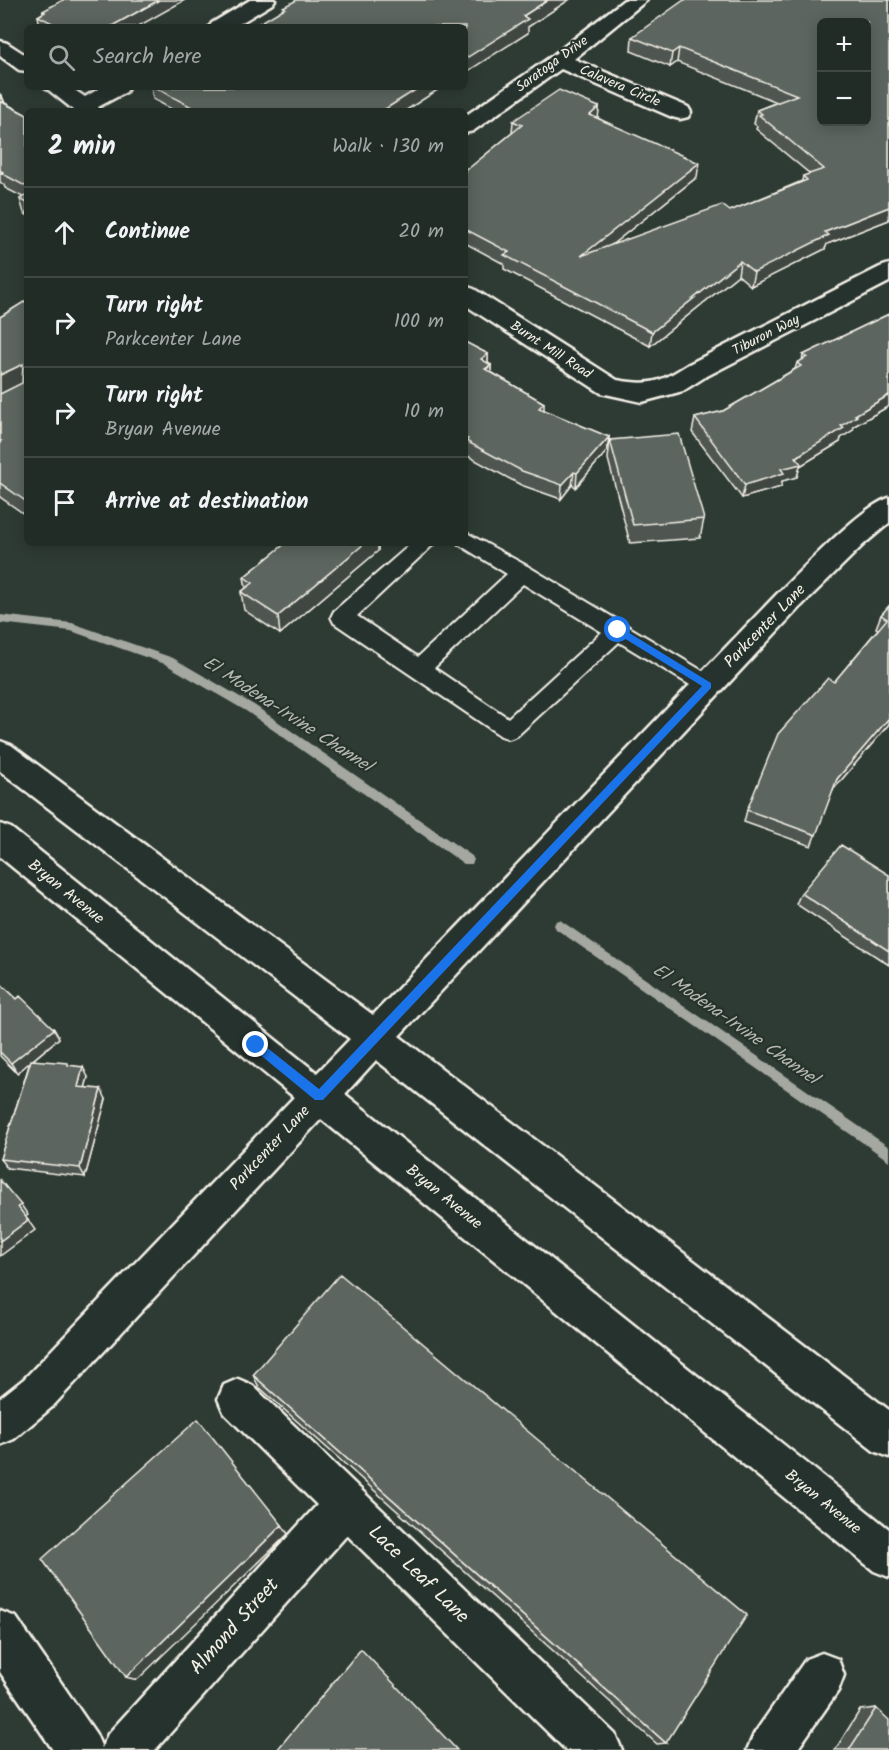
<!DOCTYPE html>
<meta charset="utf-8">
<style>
body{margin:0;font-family:Kalam,sans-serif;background:#2e3833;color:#f1f3f6}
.controls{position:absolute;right:18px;top:18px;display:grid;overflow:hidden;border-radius:9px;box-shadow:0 3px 15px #0003}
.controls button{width:54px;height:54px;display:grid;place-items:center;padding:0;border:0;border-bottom:2px solid #3f4844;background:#222c27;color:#f1f3f6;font:30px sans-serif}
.stop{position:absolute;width:18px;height:18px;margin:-14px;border:4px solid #1a73e8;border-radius:50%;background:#fff}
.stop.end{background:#1a73e8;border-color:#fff;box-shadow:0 2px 6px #0008}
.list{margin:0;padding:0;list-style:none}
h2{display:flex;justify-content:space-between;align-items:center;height:78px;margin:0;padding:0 24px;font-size:26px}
h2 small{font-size:20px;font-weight:400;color:#a2a7a7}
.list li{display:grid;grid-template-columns:39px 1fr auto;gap:18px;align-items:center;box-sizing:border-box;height:90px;padding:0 24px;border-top:2px solid #3f4844}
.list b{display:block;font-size:22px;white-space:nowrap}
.list p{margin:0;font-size:20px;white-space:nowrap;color:#a2a7a7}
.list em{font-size:20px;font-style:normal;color:#a2a7a7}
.icon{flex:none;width:33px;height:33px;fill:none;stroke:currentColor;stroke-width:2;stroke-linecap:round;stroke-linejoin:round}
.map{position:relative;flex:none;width:889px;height:1750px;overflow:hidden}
.search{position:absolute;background:#222c27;box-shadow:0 3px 15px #0003;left:24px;top:24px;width:444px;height:66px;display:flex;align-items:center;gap:15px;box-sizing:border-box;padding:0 21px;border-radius:9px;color:#a2a7a7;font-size:22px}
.panel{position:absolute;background:#222c27;box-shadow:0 3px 15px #0003;left:24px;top:108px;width:444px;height:438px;border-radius:9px}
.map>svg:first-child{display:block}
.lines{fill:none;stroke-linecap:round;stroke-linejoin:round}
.stream{fill:#a4a8a0;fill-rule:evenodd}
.lane-casing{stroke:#f4f1e8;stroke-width:4}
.street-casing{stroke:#f4f1e8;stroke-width:5}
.secondary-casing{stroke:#f4f1e8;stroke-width:5}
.lane{fill:#26332d;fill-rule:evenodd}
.street{fill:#26332d;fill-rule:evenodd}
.secondary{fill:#26332d;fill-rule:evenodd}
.wall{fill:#4f5751;stroke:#f4f1e8;stroke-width:1.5}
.shaded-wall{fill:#404742;stroke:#f4f1e8;stroke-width:1.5}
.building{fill:#5c655e;stroke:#f4f1e8;stroke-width:1.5;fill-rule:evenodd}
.route{fill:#1a73e8}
.labels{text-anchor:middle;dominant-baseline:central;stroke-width:4.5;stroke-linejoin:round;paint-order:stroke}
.far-street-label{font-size:14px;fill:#f4f1e8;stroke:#26332d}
.street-label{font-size:16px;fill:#f4f1e8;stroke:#26332d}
.water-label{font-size:18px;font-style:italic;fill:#b8bab2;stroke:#26332d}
.near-street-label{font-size:20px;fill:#f4f1e8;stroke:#26332d}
</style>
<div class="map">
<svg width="889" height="1750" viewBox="0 0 889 1750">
<rect width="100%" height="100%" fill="#2e3b34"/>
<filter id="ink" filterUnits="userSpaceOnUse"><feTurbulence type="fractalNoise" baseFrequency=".0167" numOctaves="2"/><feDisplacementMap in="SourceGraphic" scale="12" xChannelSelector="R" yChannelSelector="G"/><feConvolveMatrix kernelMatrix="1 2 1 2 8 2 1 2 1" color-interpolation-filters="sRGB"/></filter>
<g filter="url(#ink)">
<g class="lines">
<path class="stream" d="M0 615 72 623 173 658 254 705 472 856 474 860 472 864H464L246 711 165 664 71 631 0 623Z
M560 920 889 1147V1161L556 929 554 925 556 921Z"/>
<g class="lane-casing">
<path id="lane" d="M465 532 529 567 716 679 719 685 716 691 708 694 700 691 619 642 517 736 509 739 501 736 334 623 331 617 334 611 412 543H435L357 616 418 657 507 574 458 544 465 543ZM523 584 602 632 508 718 434 668Z"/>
</g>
<g class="street-casing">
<path id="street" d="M250 0H275L272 4 234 27H209L212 23Z
M624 0H647L574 59 688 107 691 112 688 117 680 119 672 117 561 69 473 131 465 133V116L552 56Z
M0 41 7 43 27 56V71L19 70 0 56Z
M45 87H70L85 97 102 87H129L126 92 98 107 101 111H75Z
M889 264V282L705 377 683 391 642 402 601 393 465 305V286L474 289 617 380C650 386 659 383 687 365L880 267Z
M238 1379 252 1385 615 1734 622 1750H566L347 1535 155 1750H53L0 1672V1611L16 1617 96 1734 102 1748 108 1734 317 1505 224 1413 218 1399 224 1385Z
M822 1653 838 1659 844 1675 838 1691 797 1750H747L754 1734 806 1659Z"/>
</g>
<g class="secondary-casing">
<path id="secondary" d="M889 498V523L863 545 797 610 399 1036 889 1410V1457L874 1451 376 1060 345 1094 889 1529V1577L874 1571 321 1119 52 1407 14 1439 0 1445V1398L24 1379 294 1097 0 857V824L11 828 317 1073 350 1039 0 771V741L11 745 373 1015 777 594C801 571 860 507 889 498Z"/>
</g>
<use href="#lane" class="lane"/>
<use href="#street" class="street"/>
<use href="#secondary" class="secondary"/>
</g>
<path class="wall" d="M889 0V220L827 244 825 249 751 286 738 275 650 346 504 269V264L465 243V168L468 169 512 133 513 121 599 107 598 118 697 177 611 245 730 211 802 181 803 176 810 174 756 129 757 126 754 124 757 110 777 102 677 62 670 67 631 51 632 37Z
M43 11 137 27H40L38 16 43 13Z
M151 87H442L405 111H175L153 99Z
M0 94 2 96 5 103 27 115V215L24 213 20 199 23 197 5 188 4 185 0 182Z
M27 300V516L0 497V317Z
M889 314V406L854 426 853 430 841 438 840 442 800 466 797 477 782 481 781 487 742 498 692 432 695 418 723 411 795 369 797 363 802 361 803 355Z
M465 342 488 354V363L491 365V372L544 403V410L609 437 607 451 576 487 572 485 561 499 521 485 466 455Z
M610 440 704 519 700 538 630 543 608 459Z
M286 543H378V551L280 634 244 610 241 592 246 588 244 577Z
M889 606V724L832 791 811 846 744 822 747 810 834 682 878 629 876 628 881 615Z
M889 875V965L796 904 801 893Z
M0 983 17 999 54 1029 59 1038 33 1060 69 1066 88 1077 85 1088 106 1099 85 1177 7 1168 0 1159 30 1062 17 1073 0 1056Z
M253 1375 666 1743 657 1744 259 1387Z
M876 1708 889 1750H835L860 1710Z"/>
<path class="shaded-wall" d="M159 0H185L137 27H110Z
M548 0H569L528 27V33L465 73V59L523 16Z
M679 48 677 62 670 67 672 53Z
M420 87H442L405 111H382Z
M2 96 6 110 0 113V97Z
M599 107 598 121 590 115Z
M699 163 697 177 580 270 581 256Z
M889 207V220L827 244 825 249 751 286 754 272 825 232Z
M740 261 738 275 650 346 652 332Z
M488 354V368L491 365V379L481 359Z
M23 364 27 384 0 398V375Z
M889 395V406L854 426 853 430 841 438 840 442 800 466 797 477 782 481 781 487 742 498 745 485 781 469 855 415Z
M609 437 607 451 576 487 577 473Z
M574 472 572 485 561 499 562 485Z
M365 543H378V551L280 634 278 616Z
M889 718V724L832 791 837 779Z
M54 1029 59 1038 17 1073 11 1063Z
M83 1067 88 1077 83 1096 78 1087Z
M101 1089 106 1099 85 1177 80 1168Z
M21 1205 28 1215 25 1217 18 1207Z
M28 1220 35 1230 0 1256V1241Z
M282 1525 288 1534 137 1680 126 1677Z"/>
<path class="building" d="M63 0H159L110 27H60L38 16 45 12 43 11Z
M297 0H548L523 16 528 19 465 59V27H253L285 8 283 7Z
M684 0H889V207L825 232 829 235 754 272 740 261 652 332 504 255 509 252 465 229V168L468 169 522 125 513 121 559 90 599 107 590 115 699 163 581 256 722 205 730 211 807 180 803 176 824 169 759 115 762 114 757 110 797 95 679 48 672 53 632 37ZM822 22H867V122H822Z
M154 87H420L382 111H199Z
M0 101 27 115V187L1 173 3 172 0 170Z
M27 195V203L20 199Z
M27 300V502L0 483V442L1 441H0V394L22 383 23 364 0 375V317Z
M889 314V395L855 415 857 416 841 426 844 428 796 457 801 464 781 469 784 473 745 485 695 418 723 411 801 366 797 363 807 357 803 355Z
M465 342 488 354 481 359 491 365 485 369 544 403 539 408 609 437 577 473 574 472 562 485 522 471 466 441 468 439 465 438Z
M679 434 704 519 633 525 610 440Z
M286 543H365L278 616 241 592 253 583 244 577Z
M889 606V718L837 779 816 835 747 810 778 734 828 678 834 682 887 619 881 615Z
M841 845 889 875V951L801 893Z
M0 983 17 999 20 996 54 1029 11 1063 0 1052Z
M31 1060 68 1063V1065L83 1067 78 1087 101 1089 80 1168 0 1159Z
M0 1180 21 1205 18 1207 28 1220 0 1241Z
M340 1274 747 1615 666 1743 253 1375Z
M198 1419 282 1525 126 1677 42 1559Z
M361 1649 457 1750H277Z
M876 1708 889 1720V1750H849Z"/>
</g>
<path class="route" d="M618 626 711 683V688L323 1100H315L252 1048V1042H260L319 1089 702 686 614 632 613 630Z"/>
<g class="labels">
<g class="far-street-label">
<text transform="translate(552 64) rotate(-36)">Saratoga Drive</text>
<text transform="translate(620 86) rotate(23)">Calavera Circle</text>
<text transform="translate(766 335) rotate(-27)">Tiburon Way</text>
<text transform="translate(551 350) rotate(33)">Burnt Mill Road</text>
</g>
<g class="street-label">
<text transform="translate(765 626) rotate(-46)">Parkcenter Lane</text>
<text transform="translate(66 892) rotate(39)">Bryan Avenue</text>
<text transform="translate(270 1148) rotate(-47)">Parkcenter Lane</text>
<text transform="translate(444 1197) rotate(39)">Bryan Avenue</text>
<text transform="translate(823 1502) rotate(39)">Bryan Avenue</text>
</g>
<g class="water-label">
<text transform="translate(287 715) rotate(33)">El Modena-Irvine Channel</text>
<text transform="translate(735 1025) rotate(35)">El Modena-Irvine Channel</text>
</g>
<g class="near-street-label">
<text transform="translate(418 1575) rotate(44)">Lace Leaf Lane</text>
<text transform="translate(235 1627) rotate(-48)">Almond Street</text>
</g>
</g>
</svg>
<div class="controls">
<button>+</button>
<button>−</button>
</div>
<div class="stop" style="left:618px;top:630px"></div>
<div class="stop end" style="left:256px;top:1045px"></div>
<div class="search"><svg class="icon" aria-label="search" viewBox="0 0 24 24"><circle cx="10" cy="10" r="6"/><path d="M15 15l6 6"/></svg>Search here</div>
<section class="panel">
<h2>2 min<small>Walk · 130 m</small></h2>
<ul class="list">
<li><svg class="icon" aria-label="ahead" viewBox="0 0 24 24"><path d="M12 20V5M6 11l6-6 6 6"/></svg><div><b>Continue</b></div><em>20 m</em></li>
<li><svg class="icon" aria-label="right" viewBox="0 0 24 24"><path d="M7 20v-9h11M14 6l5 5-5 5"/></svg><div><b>Turn right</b><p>Parkcenter Lane</p></div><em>100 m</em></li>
<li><svg class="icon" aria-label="right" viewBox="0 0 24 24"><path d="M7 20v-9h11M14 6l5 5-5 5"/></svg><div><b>Turn right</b><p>Bryan Avenue</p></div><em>10 m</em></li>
<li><svg class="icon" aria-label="arrive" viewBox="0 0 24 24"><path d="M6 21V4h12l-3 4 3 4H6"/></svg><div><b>Arrive at destination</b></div></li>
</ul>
</section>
</div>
